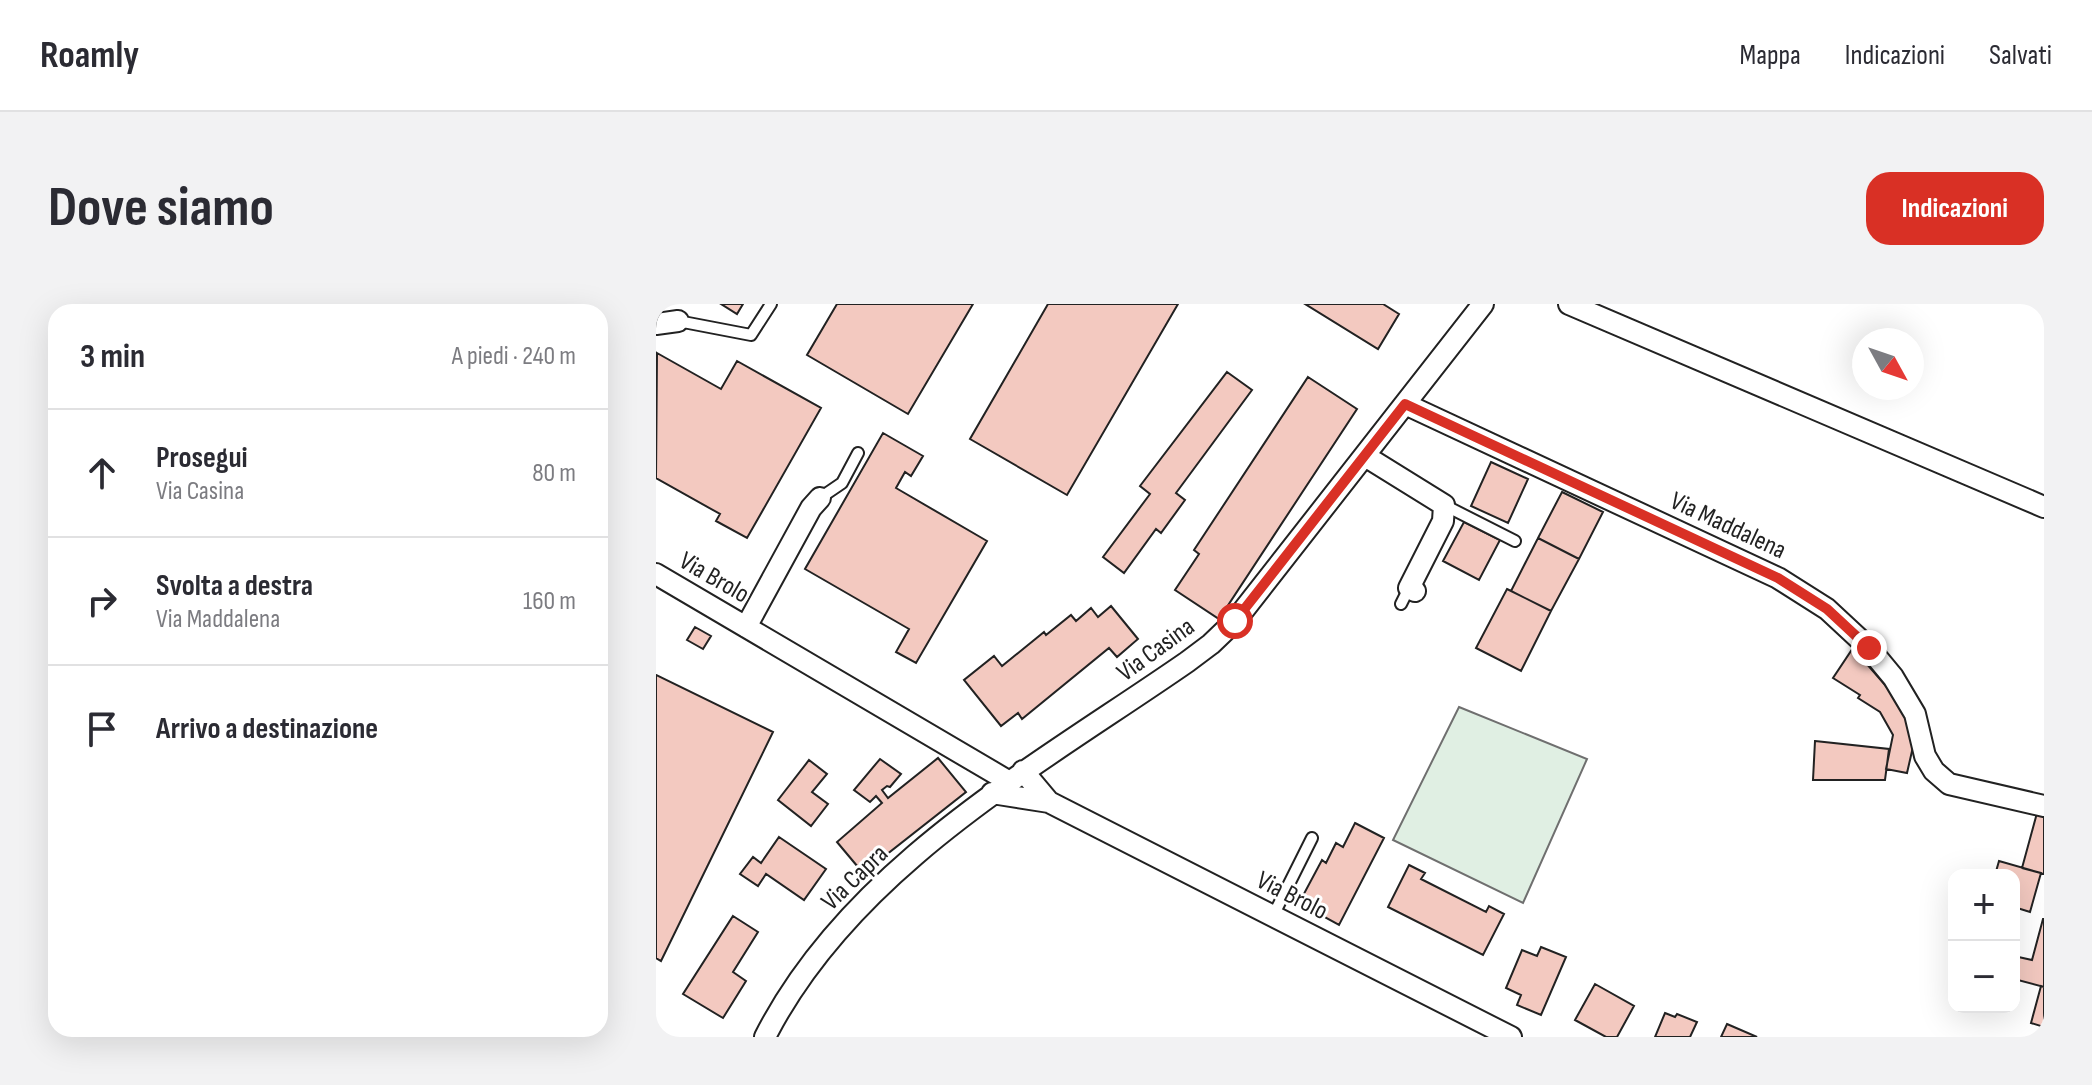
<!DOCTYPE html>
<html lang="it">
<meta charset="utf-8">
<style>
body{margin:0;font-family:"Sofia Sans Condensed",sans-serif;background:#f2f2f3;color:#2b2b33}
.controls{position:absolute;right:24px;bottom:24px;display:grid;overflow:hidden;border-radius:16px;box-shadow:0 8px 32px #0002}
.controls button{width:72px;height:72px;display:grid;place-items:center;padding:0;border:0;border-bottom:2px solid #e1e1e2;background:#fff;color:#2b2b33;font:40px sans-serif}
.compass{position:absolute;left:1196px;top:24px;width:72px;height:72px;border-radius:50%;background:#fff;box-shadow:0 8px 32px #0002;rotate:130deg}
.stop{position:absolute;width:24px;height:24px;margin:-18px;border:6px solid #d93025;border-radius:50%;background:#fff}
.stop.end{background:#d93025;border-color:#fff;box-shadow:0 2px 8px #0008}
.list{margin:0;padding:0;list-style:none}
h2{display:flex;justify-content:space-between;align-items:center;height:104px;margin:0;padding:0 32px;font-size:34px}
h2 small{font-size:26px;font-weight:400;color:#7c7c81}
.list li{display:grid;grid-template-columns:52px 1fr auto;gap:24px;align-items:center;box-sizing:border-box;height:128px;padding:0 32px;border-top:2px solid #e1e1e2}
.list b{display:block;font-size:30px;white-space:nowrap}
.list p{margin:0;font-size:26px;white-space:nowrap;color:#7c7c81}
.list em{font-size:26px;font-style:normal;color:#7c7c81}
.icon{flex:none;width:44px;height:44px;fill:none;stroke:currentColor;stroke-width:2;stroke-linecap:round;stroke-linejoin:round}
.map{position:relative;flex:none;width:1388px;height:733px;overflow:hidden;border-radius:24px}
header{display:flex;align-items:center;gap:48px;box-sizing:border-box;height:112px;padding:0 40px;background:#fff;border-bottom:2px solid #e1e1e2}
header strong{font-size:38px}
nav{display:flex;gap:44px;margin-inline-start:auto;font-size:28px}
.intro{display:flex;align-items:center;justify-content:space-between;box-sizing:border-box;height:192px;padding:0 48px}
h1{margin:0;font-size:56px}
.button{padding:20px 36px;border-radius:24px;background:#d93025;color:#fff;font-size:28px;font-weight:700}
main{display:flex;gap:48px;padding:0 48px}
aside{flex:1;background:#fff;border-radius:24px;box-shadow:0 8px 32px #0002}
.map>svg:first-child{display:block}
.green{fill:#e0efe3;stroke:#6f6f6f;stroke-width:2}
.building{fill:#f3c9c0;stroke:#222;stroke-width:2}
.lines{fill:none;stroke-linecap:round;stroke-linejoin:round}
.lane-casing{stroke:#222;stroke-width:14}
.street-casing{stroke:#222;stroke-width:24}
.lane{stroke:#fff;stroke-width:10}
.street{stroke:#fff;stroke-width:20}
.route{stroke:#d93025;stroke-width:10}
.labels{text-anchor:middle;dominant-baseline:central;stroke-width:6;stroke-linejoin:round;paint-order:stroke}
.street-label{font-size:26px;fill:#222;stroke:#fff}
</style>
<header>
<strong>Roamly</strong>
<nav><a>Mappa</a><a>Indicazioni</a><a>Salvati</a></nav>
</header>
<div class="intro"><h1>Dove siamo</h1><a class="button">Indicazioni</a></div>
<main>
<aside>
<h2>3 min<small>A piedi · 240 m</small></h2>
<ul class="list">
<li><svg class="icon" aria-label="ahead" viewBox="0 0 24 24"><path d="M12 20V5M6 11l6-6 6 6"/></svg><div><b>Prosegui</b><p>Via Casina</p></div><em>80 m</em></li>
<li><svg class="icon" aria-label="right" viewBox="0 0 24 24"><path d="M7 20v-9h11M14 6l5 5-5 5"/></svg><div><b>Svolta a destra</b><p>Via Maddalena</p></div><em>160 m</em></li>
<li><svg class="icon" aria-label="arrive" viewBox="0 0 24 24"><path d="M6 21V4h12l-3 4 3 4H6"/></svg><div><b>Arrivo a destinazione</b></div></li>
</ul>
</aside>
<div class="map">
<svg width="1388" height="733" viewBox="0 0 1388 733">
<rect width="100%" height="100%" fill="#fff"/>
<path class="green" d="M803 403 931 455 867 599 737 536Z"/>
<path class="building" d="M65 0H87L81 10Z
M181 0H317L252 110 151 51Z
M392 0H522L411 191 314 135Z
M649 0H727L743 10 722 45Z
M1 49 65 85 81 57 165 104 91 234 60 217 64 210 0 174Z
M571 68 596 86 520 189 529 196 505 229 500 225 468 269 447 253 494 190 484 182Z
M652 73 701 105 563 315 519 286 543 250 538 246Z
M227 129 267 152 255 172 249 168 240 184 331 237 260 359 240 348 253 325 149 265Z
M835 158 872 175 852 219 815 202Z
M906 188 947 208 923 255 882 234Z
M808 218 844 236 823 276 787 257Z
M882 234 923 255 895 307 855 287Z
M851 285 895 307 865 367 820 344Z
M455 302 482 335 461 353 453 344 366 415 362 409 345 422 308 376 338 352 346 362 388 328 390 331 415 311 420 317 435 304 442 313Z
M39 323 55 332 47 345 31 336Z
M1197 344 1249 404 1259 434 1251 469 1230 465 1237 431 1224 408 1202 394 1204 391 1177 374Z
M0 371 117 428 5 657 0 654Z
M1159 437 1233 445 1229 476H1157Z
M282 454 310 488 207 569 181 538 226 499 220 492 214 498 198 486 224 455 245 470 234 483 231 482 226 486 232 494Z
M153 456 171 470 156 488 172 500 155 522 122 496Z
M1381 509 1388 511V570L1366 564Z
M699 519 728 534 683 621 643 599 666 556 670 559 680 539 687 543Z
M123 533 170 565 148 596 110 570 102 582 84 570 97 553 105 559Z
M1343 557 1385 569 1374 608 1358 603 1362 581 1358 580V571H1339Z
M753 561 769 569 765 575 830 608 833 602 848 610 827 651 732 603Z
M77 612 102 628 77 668 90 677 67 714 27 690Z
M1387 615H1388V683L1358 675V652L1376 656Z
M885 643 910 653 885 711 861 701 865 691 850 684 866 646 881 652Z
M939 680 978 702 961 733H950L919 716Z
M1385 682 1388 683V723L1375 719Z
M1009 709 1019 713 1021 710 1041 718 1034 733H999Z
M1071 720 1101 733H1065Z"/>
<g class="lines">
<g class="lane-casing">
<path id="lane" d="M22 17 95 31 115 0
M164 194 186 179 202 149
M788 201 859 237
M745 300 753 284
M617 612 656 534"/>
</g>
<g class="street-casing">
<path id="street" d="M913 0 1388 203
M0 20 22 17
M749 100 1122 274 1171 305 1213 344 1237 373 1259 410 1269 452 1278 467 1293 480 1388 502
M709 152 788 201 787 217 753 284 759 287
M0 270 352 477
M90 323 155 204 164 194
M336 489 393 498 367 467
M393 498 855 733
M109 733C195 563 381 462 531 358L555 340 579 317 827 0"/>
</g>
<use href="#lane" class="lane"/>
<use href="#street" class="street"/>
</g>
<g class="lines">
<path class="route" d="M579 317 749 100 1122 274 1171 305 1213 344"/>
</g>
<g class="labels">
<g class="street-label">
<text transform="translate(1072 222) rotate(25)">Via Maddalena</text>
<text transform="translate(58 274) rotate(30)">Via Brolo</text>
<text transform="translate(500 346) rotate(-36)">Via Casina</text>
<text transform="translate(199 574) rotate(-44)">Via Capra</text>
<text transform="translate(636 592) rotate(27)">Via Brolo</text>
</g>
</g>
</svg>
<div class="controls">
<button>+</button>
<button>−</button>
</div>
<svg class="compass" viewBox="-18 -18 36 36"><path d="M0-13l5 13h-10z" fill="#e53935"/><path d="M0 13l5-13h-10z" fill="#7c7c81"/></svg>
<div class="stop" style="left:579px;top:317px"></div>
<div class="stop end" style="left:1213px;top:344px"></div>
</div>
</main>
